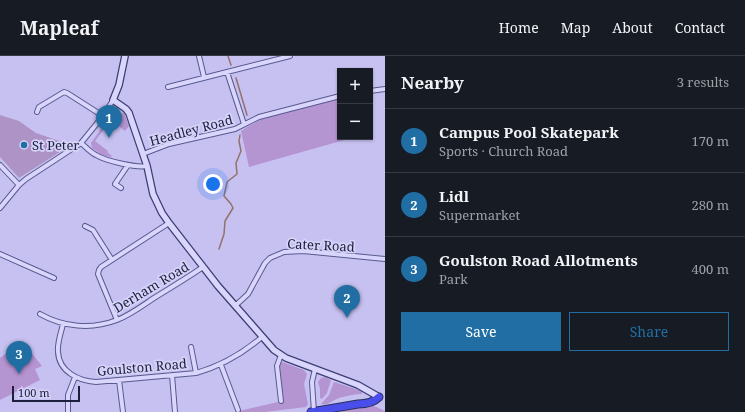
<!DOCTYPE html>
<meta charset="utf-8">
<style>
body{margin:0;font-family:"Noto Serif",serif;background:#242831;color:#f1f3f6}
.controls{position:absolute;right:12px;top:12px;display:grid;overflow:hidden;border-radius:0px;box-shadow:0 1px 3px #0004}
.controls button{width:36px;height:36px;display:grid;place-items:center;padding:0;border:0;border-bottom:1px solid #363941;background:#171b24;color:#f1f3f6;font:20px sans-serif}
.scale{position:absolute;left:12px;bottom:10px;width:68px;box-sizing:border-box;padding-left:4px;border:2px solid #1c203c;border-top:0;font-size:11px;line-height:14px;white-space:nowrap;color:#1c203c;-webkit-text-stroke:3px #d6d2f9;paint-order:stroke}
.you{position:absolute;left:213px;top:128px;width:14px;height:14px;margin:-10px;border:3px solid #fff;border-radius:50%;background:#1a73e8;box-shadow:0 0 0 6px #1a73e833}
.badge{display:grid;place-items:center;width:26px;height:26px;border-radius:50%;background:#206ea3;color:#fff;font-size:13px;font-weight:700}
.pin{position:absolute;translate:-50% -33px;filter:drop-shadow(0 1px 2px #0008)}
.pin::after{content:'';position:absolute;top:21px;width:14px;height:12px;background:inherit;clip-path:polygon(0 0,100% 0,50% 100%)}
.list{margin:0;padding:0;list-style:none}
h2{display:flex;justify-content:space-between;align-items:center;height:52px;margin:0;padding:0 16px;font-size:17px}
h2 small{font-size:13px;font-weight:400;color:#9ea1a6}
.list li{display:grid;grid-template-columns:26px 1fr auto;gap:12px;align-items:center;box-sizing:border-box;height:64px;padding:0 16px;border-top:1px solid #363941}
.list b{display:block;font-size:15px;white-space:nowrap}
.list p{margin:0;font-size:13px;white-space:nowrap;color:#9ea1a6}
.list em{font-size:13px;font-style:normal;color:#9ea1a6}
.actions{display:flex;gap:8px;padding:12px 16px}
.actions a{flex:1;padding:9px 0;border:1px solid #206ea3;border-radius:0px;text-align:center;font-size:14px;color:#206ea3}
.actions .main{background:#206ea3;color:#fff}
.map{position:relative;flex:none;width:385px;height:356px;overflow:hidden}
header{display:flex;align-items:center;gap:24px;box-sizing:border-box;height:56px;padding:0 20px;background:#171b24;border-bottom:1px solid #363941}
header strong{font-size:19px}
nav{display:flex;gap:22px;margin-inline-start:auto;font-size:14px}
main{display:flex}
aside{flex:1;background:#171b24}
.map>svg:first-child{display:block}
</style>
<header>
<strong>Mapleaf</strong>
<nav><a>Home</a><a>Map</a><a>About</a><a>Contact</a></nav>
</header>
<main>
<div class="map">
<svg width="385" height="356" viewBox="0 0 385 356">
<rect width="100%" height="100%" fill="#c7c1f2"/>
<path fill="#b594d2" d="M 340,42 L 340,81 L 355,81 L 249,111 L 241,75 L 247,71 L 262,63 Z
M 124,57 L 129,70 L 125,75 L 111,64 L 95,85 L 108,95 L 107,96 L 112,100 L 111,101 L 102,99 L 92,92 L 91,87 L 111,59 Z
M 22,285 L 42,310 L 35,313 L 40,324 L 0,344 L 0,302 Z
M 282,306 L 304,314 L 307,318 L 304,328 L 308,348 L 306,351 L 265,356 L 235,356 L 282,345 L 278,307 Z
M 325,321 L 331,324 L 327,337 L 322,343 L 320,342 L 320,333 L 318,326 L 321,322 Z
M 334,326 L 359,334 L 362,336 L 362,338 C 354,338 347,340 339,342 C 333,344 328,350 321,348 L 329,339 Z
M 372,349 L 385,355 L 385,356 L 339,356 Z"/>
<path fill="#ae94c6" d="M 0,59 L 19,65 L 36,77 L 71,89 L 19,122 L 0,101 Z"/>
<g fill="none" stroke-linecap="round" stroke-linejoin="round">
<path stroke="#94716a" stroke-width="1.5" d="M 228,0 L 231,9
M 236,22 L 247,59
M 219,193 L 224,178 L 225,165 L 233,152 L 231,148 L 224,140 L 227,126 L 237,118 L 236,107 L 241,95 L 239,85 L 240,79"/>
<defs>
<path id="street" d="M 199,0 L 204,21
M 227,16 L 244,68
M 168,31 L 290,0
M 370,35 L 385,33
M 37,56 L 39,51 L 64,36 L 67,37 L 103,60
M 81,87 C 86,91 90,96 96,99 C 106,105 136,112 147,110
M 143,98 L 169,88 L 235,73 L 259,61 L 340,40
M 0,109 L 19,129
M 121,132 L 115,128 L 128,109
M 0,152 L 19,129 L 26,123 L 81,87 L 103,60 L 113,44
M 85,170 L 93,174 L 112,204
M 0,198 L 54,222
M 235,250 L 248,238 L 265,207 L 270,202 L 284,196 L 303,195 L 385,203
M 40,258 C 63,271 91,274 117,264 C 130,259 142,250 154,242 C 170,232 187,222 203,211
M 117,264 L 98,218 L 99,214 L 101,211 L 169,167
M 63,268 C 61,277 57,287 58,296 C 59,316 79,325 96,326 L 196,317 C 221,310 242,298 262,281
M 191,291 L 196,317
M 221,309 L 238,354
M 172,319 L 175,356
M 119,324 L 123,356
M 281,345 L 277,310 L 281,299
M 68,356 L 68,339 L 75,321
M 314,356 L 312,326 L 315,313"/>
<path id="secondary" d="M 125,0 L 119,29 L 113,44 L 126,53 L 129,57 L 147,110 L 153,138 L 162,157 L 169,167 L 218,230 L 274,294 L 286,302 L 358,329 L 379,341"/>
<path id="highway" d="M 311,356 L 358,348 C 366,348 373,347 379,341"/>
</defs>
<use href="#street" stroke="#565a8e" stroke-width="6"/>
<use href="#secondary" stroke="#3a3e70" stroke-width="8"/>
<use href="#highway" stroke="#2b315b" stroke-width="9"/>
<use href="#street" stroke="#dad5fc" stroke-width="4"/>
<use href="#secondary" stroke="#dad5fc" stroke-width="5.5"/>
<use href="#highway" stroke="#494eea" stroke-width="7"/>
</g>
<circle fill="#206ea3" stroke="#d6d2f9" stroke-width="1.5" cx="24" cy="89" r="4"/>
<g text-anchor="middle" dominant-baseline="central" stroke-width="3.5" stroke-linejoin="round" paint-order="stroke">
<g font-size="13" fill="#1c203c" stroke="#d6d2f9">
<text transform="translate(191 74) rotate(-15)">Headley Road</text>
<text transform="translate(321 189) rotate(3)">Cater Road</text>
<text transform="translate(151 231) rotate(-31)">Derham Road</text>
<text transform="translate(142 311) rotate(-5)">Goulston Road</text>
</g>
<g font-size="13" fill="#1c203c" stroke="#d6d2f9" text-anchor="start">
<text x="32" y="89">St Peter</text>
</g>
</g>
</svg>
<div class="controls">
<button>+</button>
<button>−</button>
</div>
<div class="scale">100 m</div>
<div class="you"></div>
<div class="pin badge" style="left:109px;top:82px">1</div>
<div class="pin badge" style="left:347px;top:262px">2</div>
<div class="pin badge" style="left:19px;top:318px">3</div>
</div>
<aside>
<h2>Nearby<small>3 results</small></h2>
<ul class="list">
<li><span class="badge">1</span><div><b>Campus Pool Skatepark</b><p>Sports · Church Road</p></div><em>170 m</em></li>
<li><span class="badge">2</span><div><b>Lidl</b><p>Supermarket</p></div><em>280 m</em></li>
<li><span class="badge">3</span><div><b>Goulston Road Allotments</b><p>Park</p></div><em>400 m</em></li>
</ul>
<div class="actions"><a class="main">Save</a><a>Share</a></div>
</aside>
</main>
